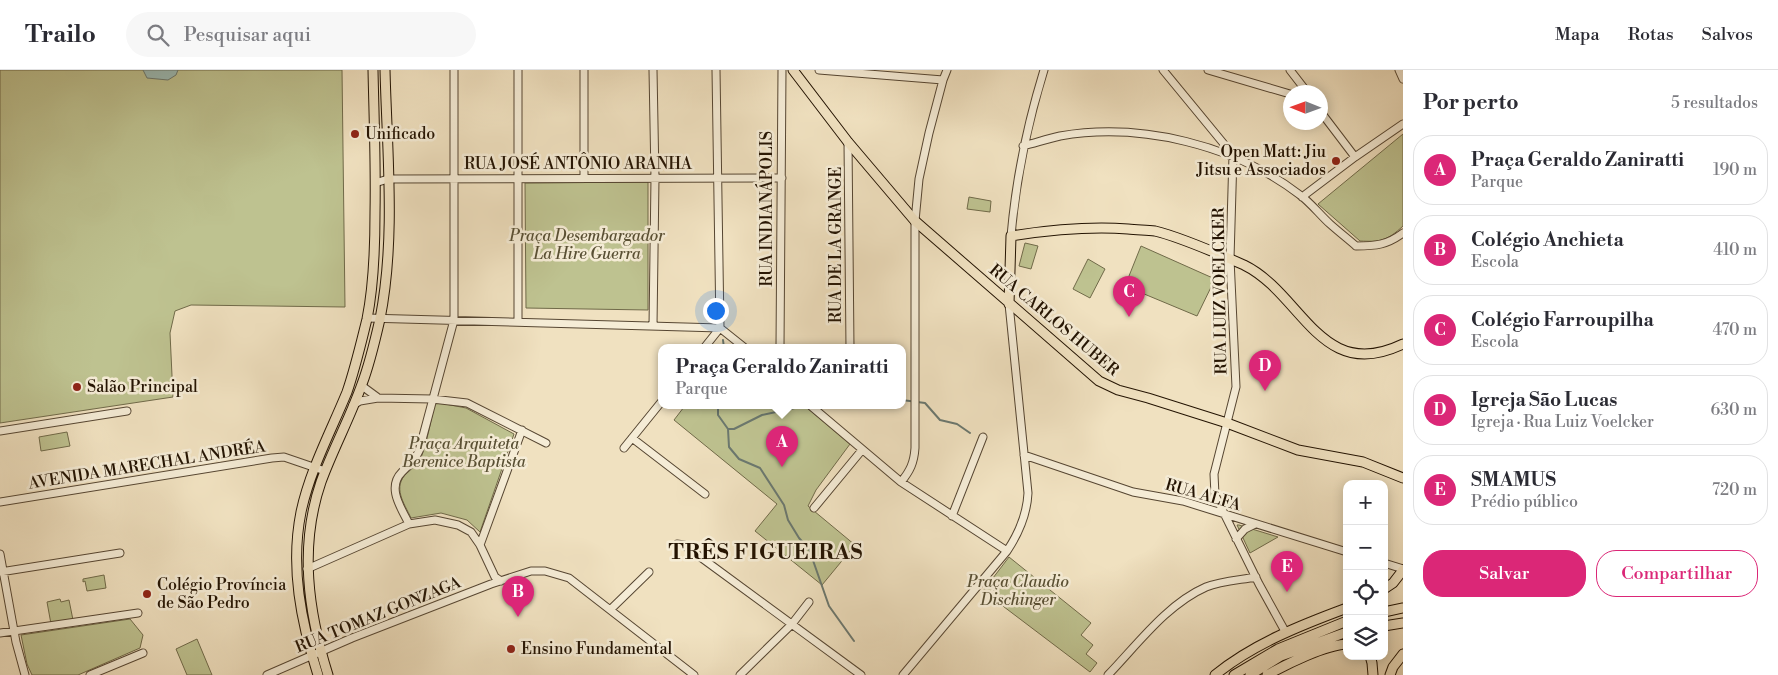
<!DOCTYPE html>
<html lang="pt">
<meta charset="utf-8">
<style>
body{margin:0;font-family:"Libre Bodoni",serif;background:#f7f7f7;color:#2b2b33}
.controls{position:absolute;right:15px;bottom:15px;display:grid;overflow:hidden;border-radius:10px;box-shadow:0 2px 12px #0003}
.controls button{width:45px;height:45px;display:grid;place-items:center;padding:0;border:0;border-bottom:1px solid #e1e1e2;background:#fff;color:#2b2b33;font:25px sans-serif}
.compass{position:absolute;left:1283px;top:15px;width:45px;height:45px;border-radius:50%;background:#fff;box-shadow:0 2px 12px #0003;rotate:271deg}
.you{position:absolute;left:715px;top:240px;width:18px;height:18px;margin:-12px;border:4px solid #fff;border-radius:50%;background:#1a73e8;box-shadow:0 0 0 8px #1a73e833}
.badge{display:grid;place-items:center;width:32px;height:32px;border-radius:50%;background:#db2777;color:#fff;font-size:16px;font-weight:700}
.pin{position:absolute;translate:-50% -41px;filter:drop-shadow(0 1px 2px #0008)}
.pin::after{content:'';position:absolute;top:26px;width:18px;height:15px;background:inherit;clip-path:polygon(0 0,100% 0,50% 100%)}
.popup{position:absolute;left:658px;top:274px;width:248px;height:65px;box-sizing:border-box;display:grid;place-content:center;border-radius:10px;background:#fff;filter:drop-shadow(0 1px 4px #0005);font-size:16px;white-space:nowrap;color:#7c7c81}
.popup b{font-size:19px;color:#2b2b33}
.popup::after{content:'';position:absolute;left:50%;top:100%;margin-left:-10px;border:10px solid transparent;border-top-color:#fff}
.list{margin:0;padding:0;list-style:none}
h2{display:flex;justify-content:space-between;align-items:center;height:65px;margin:0;padding:0 20px;font-size:21px}
h2 small{font-size:16px;font-weight:400;color:#7c7c81}
.list li{display:grid;grid-template-columns:32px 1fr auto;gap:15px;align-items:center;box-sizing:border-box;height:70px;margin:0 10px 10px;padding:0 10px;border:1px solid #e1e1e2;border-radius:20px}
.list b{display:block;font-size:19px;white-space:nowrap}
.list p{margin:0;font-size:16px;white-space:nowrap;color:#7c7c81}
.list em{font-size:16px;font-style:normal;color:#7c7c81}
.actions{display:flex;gap:10px;padding:15px 20px}
.actions a{flex:1;padding:11px 0;border:1px solid #db2777;border-radius:20px;text-align:center;font-size:18px;color:#db2777}
.actions .main{background:#db2777;color:#fff}
.icon{flex:none;width:28px;height:28px;fill:none;stroke:currentColor;stroke-width:2;stroke-linecap:round;stroke-linejoin:round}
.map{position:relative;flex:none;width:1403px;height:605px;overflow:hidden}
header{display:flex;align-items:center;gap:30px;box-sizing:border-box;height:70px;padding:0 25px;background:#fff;border-bottom:1px solid #e1e1e2}
header strong{font-size:24px}
nav{display:flex;gap:28px;margin-inline-start:auto;font-size:18px}
.search{width:350px;height:45px;background:#f7f7f7;display:flex;align-items:center;gap:12px;box-sizing:border-box;padding:0 18px;border-radius:28px;color:#7c7c81;font-size:19px}
main{display:flex}
aside{flex:1;background:#fff}
.map>svg:first-child{display:block}
</style>
<header>
<strong>Trailo</strong>
<div class="search"><svg class="icon" aria-label="search" viewBox="0 0 24 24"><circle cx="10" cy="10" r="6"/><path d="M15 15l6 6"/></svg>Pesquisar aqui</div>
<nav><a>Mapa</a><a>Rotas</a><a>Salvos</a></nav>
</header>
<main>
<div class="map">
<svg width="1403" height="605" viewBox="0 0 1403 605">
<rect width="100%" height="100%" fill="#f0e1c0"/>
<filter id="stains"><feTurbulence type="fractalNoise" baseFrequency=".004" numOctaves="4"/><feColorMatrix values="0 0 0 0 .2 0 0 0 0 .09 0 0 0 0 .02 0 0 0 .5 -.17"/></filter>
<radialGradient id="worn" r=".72"><stop offset=".6" stop-color="#630" stop-opacity="0"/><stop offset="1" stop-color="#630" stop-opacity=".3"/></radialGradient>
<path fill="#bec290" stroke="#706a49" d="M 0,0 L 342,0 L 345,237 L 191,235 L 175,241 L 170,263 L 173,327 L 0,353 Z
M 1403,64 L 1403,156 C 1387,171 1380,172 1360,171 L 1318,134 Z
M 648,112 L 648,240 L 526,238 L 525,113 Z
M 969,127 L 991,131 L 990,142 L 967,139 Z
M 1025,173 L 1038,176 L 1031,199 L 1019,196 Z
M 1141,176 L 1215,209 L 1197,246 L 1125,216 Z
M 1088,189 L 1105,199 L 1090,228 L 1073,219 Z
M 435,332 L 466,338 L 514,364 L 480,462 L 467,450 L 441,443 L 411,448 C 404,433 392,417 407,403 C 413,398 419,392 422,385 C 428,369 431,349 435,332 Z
M 683,336 L 805,336 L 850,374 L 816,420 L 808,436 L 855,475 L 822,515 L 755,461 L 777,434 L 674,350 L 684,337 Z
M 67,362 L 70,376 L 41,381 L 39,367 Z
M 1237,455 L 1239,455 L 1278,467 L 1250,483 Z
M 1009,487 L 1091,553 L 1081,565 L 1093,575 L 1086,584 L 1097,593 L 1090,602 L 983,521 Z
M 104,505 L 106,518 L 87,521 L 85,511 L 83,512 L 83,509 Z
M 60,529 L 61,532 L 69,530 L 73,550 L 51,554 L 47,532 Z
M 130,549 L 143,565 L 140,578 L 78,605 L 32,605 L 27,594 L 21,565 Z
M 197,569 L 212,605 L 187,605 L 176,579 Z"/>
<path fill="#9bbcb7" stroke="#6b786f" d="M 143,0 L 178,0 L 176,5 L 168,10 L 147,8 Z"/>
<g fill="none" stroke-linecap="round" stroke-linejoin="round">
<path stroke="#6b786f" stroke-width="2" d="M 723,270 L 724,278
M 902,330 L 925,333 L 940,350 L 957,354 L 970,363
M 718,336 L 718,345 L 728,359 L 734,359 L 762,345 L 804,336
M 728,359 L 729,377 L 739,389 L 760,398 L 784,435 L 788,450 L 799,468 L 809,479 L 829,536 L 854,571"/>
<defs>
<path id="minor" d="M 518,0 L 518,252
M 716,0 L 720,258
M 819,0 L 943,10
M 1163,0 L 1233,85 L 1230,189 L 1236,317 L 1214,404 L 1215,425 L 1259,514 L 1286,563
M 1208,0 L 1290,24
M 1290,0 L 1307,22
M 1399,0 L 1403,9
M 1320,41 L 1355,87
M 848,72 L 850,278
M 1023,76 C 1035,73 1047,69 1060,66 C 1141,52 1235,75 1300,125 C 1311,133 1320,145 1330,154 C 1339,162 1348,169 1356,176 C 1376,176 1387,175 1403,163
M 584,108 L 584,0
M 375,113 L 388,109 L 782,108
M 1302,127 L 1355,87 L 1403,54
M 1011,166 C 1016,109 1027,55 1044,0
M 367,248 L 720,258
M 653,256 L 655,108 L 653,0
M 720,258 L 745,278
M 704,278 L 720,258
M 780,278 L 782,0
M 362,316 L 377,327
M 353,335 L 360,331 L 378,328 L 432,329 L 467,333 L 546,373
M 811,336 L 901,412 L 1007,481
M 0,361 L 127,341
M 632,368 L 705,424
M 624,378 L 662,331
M 1024,385 L 1133,422 L 1183,431 L 1347,482
M 901,412 C 910,401 914,393 915,378 L 915,151 L 919,109 L 929,63 L 943,10 L 947,0
M 0,432 L 272,388 L 284,387 L 325,401
M 814,438 L 862,380
M 952,446 L 983,367
M 409,454 C 402,439 386,418 402,402 C 409,395 415,390 419,381 L 454,250 L 454,0
M 1236,469 L 1245,459 L 1255,454
M 677,474 L 684,475 L 861,605
M 480,475 L 522,360
M 0,484 L 16,572 L 25,605
M 1384,493 L 1403,499
M 307,499 L 409,454 L 435,450 L 458,455 L 471,462 L 480,475 L 495,507 L 501,511
M 0,502 L 120,483
M 611,539 L 649,502
M 0,563 L 138,543
M 90,605 L 143,583
M 267,605 L 352,568 L 491,514 L 531,501 L 545,501 L 569,508 L 694,605
M 740,605 L 792,554 L 809,532
M 903,605 L 1007,481 C 1019,463 1027,445 1028,423 L 1009,234
M 1108,605 C 1137,575 1167,534 1206,517 C 1221,511 1240,510 1256,507"/>
<path id="major" d="M 793,0 L 848,72 L 915,151 L 1099,311 L 1118,320 L 1148,328 L 1227,353 L 1298,380 L 1363,392 L 1403,408
M 1009,234 L 1011,166 C 1049,160 1088,156 1128,159 C 1137,160 1146,160 1155,161 C 1180,167 1219,184 1244,195 C 1303,224 1320,314 1403,274
M 1384,519 L 1393,513 L 1403,500
M 1384,542 L 1403,538
M 1384,556 L 1403,553
M 1370,586 L 1372,593 L 1373,605
M 318,605 C 301,552 290,497 301,442 C 310,400 331,361 347,322 C 355,299 361,273 367,249 C 374,214 375,179 375,143 C 376,96 374,48 373,0
M 328,605 C 308,541 299,476 321,412 C 333,379 350,348 362,314 C 370,293 375,271 380,249 C 396,168 387,82 385,0
M 1215,605 C 1253,574 1301,555 1347,538
M 1234,605 L 1278,579 L 1347,551
M 1250,605 L 1281,586 L 1347,562
M 1267,605 C 1287,594 1325,575 1347,574
M 1390,605 L 1393,597 L 1403,584"/>
</defs>
<use href="#minor" stroke="#564632" stroke-width="9"/>
<use href="#major" stroke="#231302" stroke-width="11"/>
<use href="#minor" stroke="#f5ecd6" stroke-width="7"/>
<use href="#major" stroke="#f0e1c0" stroke-width="9"/>
</g>
<g fill="#8f2418" stroke="#f5ecd6" stroke-width="2">
<circle cx="355" cy="64" r="5"/>
<circle cx="1336" cy="91" r="5"/>
<circle cx="77" cy="317" r="5"/>
<circle cx="147" cy="524" r="5"/>
<circle cx="511" cy="579" r="5"/>
</g>
<g text-anchor="middle" dominant-baseline="central" stroke-width="5" stroke-linejoin="round" paint-order="stroke">
<g font-size="16" fill="#231302" stroke="#f5ecd6" text-anchor="start">
<text x="365" y="64">Unificado</text>
<text x="1326" y="82" text-anchor="end">Open Matt: Jiu<tspan x="1326" dy="18">Jitsu e Associados</tspan></text>
<text x="87" y="317">Salão Principal</text>
<text x="157" y="515">Colégio Província<tspan x="157" dy="18">de São Pedro</tspan></text>
<text x="521" y="579">Ensino Fundamental</text>
</g>
<g font-size="16" fill="#231302" stroke="#f5ecd6">
<text x="578" y="94">RUA JOSÉ ANTÔNIO ARANHA</text>
<text transform="translate(767 139) rotate(-90)">RUA INDIANÁPOLIS</text>
<text transform="translate(836 175) rotate(-90)">RUA DE LA GRANGE</text>
<text transform="translate(1220 221) rotate(-91)">RUA LUIZ VOELCKER</text>
<text transform="translate(1054 250) rotate(40)">RUA CARLOS HUBER</text>
<text transform="translate(147 395) rotate(-9)">AVENIDA MARECHAL ANDRÉA</text>
<text transform="translate(1203 425) rotate(16)">RUA ALFA</text>
<text transform="translate(378 545) rotate(-22)">RUA TOMAZ GONZAGA</text>
</g>
<g font-size="16" font-style="italic" fill="#595034" stroke="#f5ecd6">
<text x="587" y="166">Praça Desembargador<tspan x="587" dy="18">La Hire Guerra</tspan></text>
<text x="464" y="374">Praça Arquiteta<tspan x="464" dy="18">Berenice Baptista</tspan></text>
<text x="1018" y="512">Praça Claudio<tspan x="1018" dy="18">Dischinger</tspan></text>
</g>
<g font-size="21" font-weight="bold" letter-spacing="1" fill="#231302" stroke="#f5ecd6">
<text x="766" y="483">TRÊS FIGUEIRAS</text>
</g>
</g>
<rect width="100%" height="100%" filter="url(#stains)"/>
<rect width="100%" height="100%" fill="url(#worn)"/>
</svg>
<div class="controls">
<button>+</button>
<button>−</button>
<button><svg class="icon" aria-label="locate" viewBox="0 0 24 24"><circle cx="12" cy="12" r="6"/><path d="M12 2v4M12 18v4M2 12h4M18 12h4"/></svg></button>
<button><svg class="icon" aria-label="layers" viewBox="0 0 24 24"><path d="M12 4l9 5-9 5-9-5zM3 14l9 5 9-5"/></svg></button>
</div>
<svg class="compass" viewBox="-18 -18 36 36"><path d="M0-13l5 13h-10z" fill="#e53935"/><path d="M0 13l5-13h-10z" fill="#7c7c81"/></svg>
<div class="you"></div>
<div class="pin badge" style="left:782px;top:397px">A</div>
<div class="popup"><b>Praça Geraldo Zaniratti</b>Parque</div>
<div class="pin badge" style="left:518px;top:547px">B</div>
<div class="pin badge" style="left:1129px;top:247px">C</div>
<div class="pin badge" style="left:1265px;top:321px">D</div>
<div class="pin badge" style="left:1287px;top:522px">E</div>
</div>
<aside>
<h2>Por perto<small>5 resultados</small></h2>
<ul class="list">
<li><span class="badge">A</span><div><b>Praça Geraldo Zaniratti</b><p>Parque</p></div><em>190 m</em></li>
<li><span class="badge">B</span><div><b>Colégio Anchieta</b><p>Escola</p></div><em>410 m</em></li>
<li><span class="badge">C</span><div><b>Colégio Farroupilha</b><p>Escola</p></div><em>470 m</em></li>
<li><span class="badge">D</span><div><b>Igreja São Lucas</b><p>Igreja · Rua Luiz Voelcker</p></div><em>630 m</em></li>
<li><span class="badge">E</span><div><b>SMAMUS</b><p>Prédio público</p></div><em>720 m</em></li>
</ul>
<div class="actions"><a class="main">Salvar</a><a>Compartilhar</a></div>
</aside>
</main>
